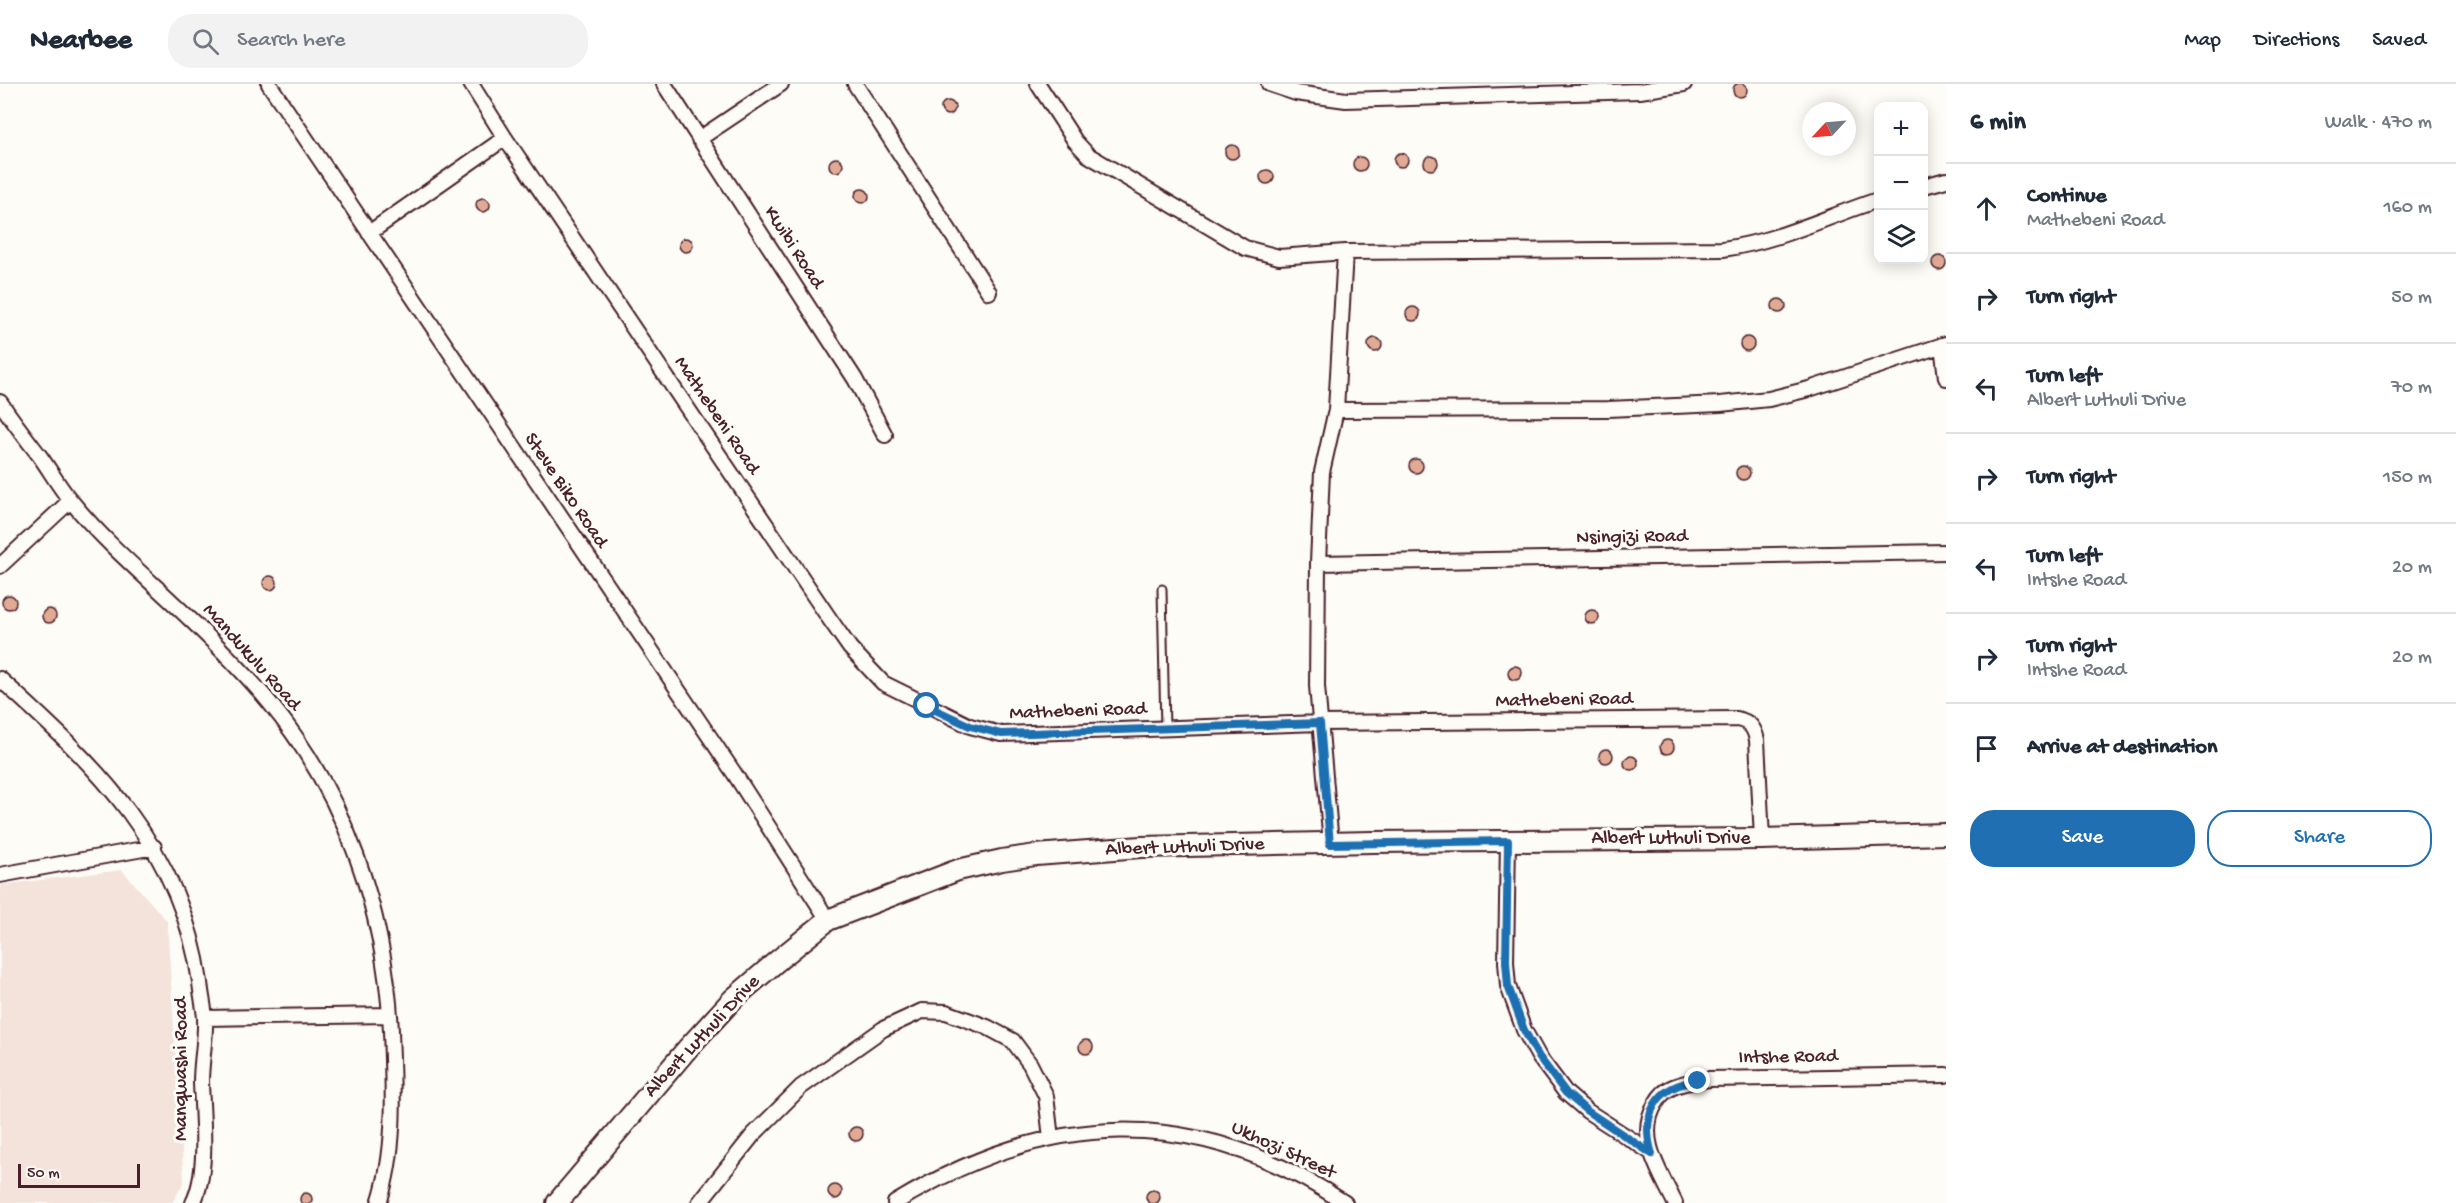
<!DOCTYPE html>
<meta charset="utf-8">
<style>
body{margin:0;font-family:"Gochi Hand",sans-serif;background:#f2f2f3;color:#1f2937}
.controls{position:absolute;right:18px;top:18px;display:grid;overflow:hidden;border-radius:12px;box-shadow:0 3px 15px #0003}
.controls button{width:54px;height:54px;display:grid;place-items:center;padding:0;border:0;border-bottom:2px solid #e0e1e3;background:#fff;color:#1f2937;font:30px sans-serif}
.compass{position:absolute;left:1802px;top:18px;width:54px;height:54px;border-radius:50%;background:#fff;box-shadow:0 3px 15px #0003;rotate:244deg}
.scale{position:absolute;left:18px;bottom:15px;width:122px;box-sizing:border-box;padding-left:6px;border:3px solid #4a1f2b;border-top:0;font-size:16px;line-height:21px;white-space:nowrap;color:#4a1f2b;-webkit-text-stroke:4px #fdfcf7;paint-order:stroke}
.stop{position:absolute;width:18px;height:18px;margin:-14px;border:4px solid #1f6fb2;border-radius:50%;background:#fff}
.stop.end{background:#1f6fb2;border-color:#fff;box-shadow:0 2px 6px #0008}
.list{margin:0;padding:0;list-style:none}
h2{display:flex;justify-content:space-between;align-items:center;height:78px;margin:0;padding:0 24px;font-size:26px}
h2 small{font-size:20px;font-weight:400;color:#747a83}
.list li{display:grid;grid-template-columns:39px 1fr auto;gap:18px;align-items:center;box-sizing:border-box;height:90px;padding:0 24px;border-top:2px solid #e0e1e3}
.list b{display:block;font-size:22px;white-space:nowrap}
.list p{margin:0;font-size:20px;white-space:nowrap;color:#747a83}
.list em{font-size:20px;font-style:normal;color:#747a83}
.actions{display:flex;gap:12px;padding:18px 24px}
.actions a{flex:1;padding:14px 0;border:2px solid #1f6fb2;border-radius:24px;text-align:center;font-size:21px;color:#1f6fb2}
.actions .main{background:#1f6fb2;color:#fff}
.icon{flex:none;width:33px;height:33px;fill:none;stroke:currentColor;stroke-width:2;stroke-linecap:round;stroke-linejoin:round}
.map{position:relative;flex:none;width:1946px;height:1119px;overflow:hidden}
header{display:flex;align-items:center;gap:36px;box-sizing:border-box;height:84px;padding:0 30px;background:#fff;border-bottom:2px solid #e0e1e3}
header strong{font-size:28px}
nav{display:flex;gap:33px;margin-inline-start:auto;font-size:21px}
.search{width:420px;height:54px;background:#f2f2f3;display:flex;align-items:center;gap:15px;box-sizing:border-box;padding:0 21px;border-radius:24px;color:#747a83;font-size:22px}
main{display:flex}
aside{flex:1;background:#fff}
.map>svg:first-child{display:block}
</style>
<header>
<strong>Nearbee</strong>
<div class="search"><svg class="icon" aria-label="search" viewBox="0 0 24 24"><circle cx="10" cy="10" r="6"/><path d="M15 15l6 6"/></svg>Search here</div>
<nav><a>Map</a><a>Directions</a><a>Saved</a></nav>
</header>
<main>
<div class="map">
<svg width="1946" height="1119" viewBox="0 0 1946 1119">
<rect width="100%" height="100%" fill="#fdfcf7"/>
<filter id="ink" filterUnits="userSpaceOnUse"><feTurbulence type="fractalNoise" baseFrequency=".0167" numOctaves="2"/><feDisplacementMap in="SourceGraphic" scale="12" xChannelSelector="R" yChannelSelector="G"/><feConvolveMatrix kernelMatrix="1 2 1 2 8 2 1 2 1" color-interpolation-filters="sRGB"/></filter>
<g filter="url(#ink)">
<path fill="#f4e3da" d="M 122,786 L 167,837 L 184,1098 L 172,1119 L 0,1119 L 0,801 Z"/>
<path fill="#e0aa95" stroke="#4a1f2b" stroke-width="1.5" d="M1733 6a7 7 0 1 1 14 0a7 7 0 1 1-14 0Z
M941 24a7 7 0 1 1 14 0a7 7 0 1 1-14 0Z
M1225 68a7 7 0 1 1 14 0a7 7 0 1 1-14 0Z
M1394 76a7 7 0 1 1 14 0a7 7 0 1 1-14 0Z
M1424 79a7 7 0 1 1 14 0a7 7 0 1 1-14 0Z
M1353 80a7 7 0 1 1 14 0a7 7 0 1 1-14 0Z
M829 81a7 7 0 1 1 14 0a7 7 0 1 1-14 0Z
M1260 93a7 7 0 1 1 14 0a7 7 0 1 1-14 0Z
M855 112a7 7 0 1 1 14 0a7 7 0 1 1-14 0Z
M476 121a7 7 0 1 1 14 0a7 7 0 1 1-14 0Z
M679 161a7 7 0 1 1 14 0a7 7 0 1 1-14 0Z
M1932 179a7 7 0 1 1 14 0a7 7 0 1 1-14 0Z
M1772 222a7 7 0 1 1 14 0a7 7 0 1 1-14 0Z
M1406 230a7 7 0 1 1 14 0a7 7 0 1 1-14 0Z
M1740 260a7 7 0 1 1 14 0a7 7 0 1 1-14 0Z
M1368 261a7 7 0 1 1 14 0a7 7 0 1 1-14 0Z
M1409 382a7 7 0 1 1 14 0a7 7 0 1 1-14 0Z
M1736 389a7 7 0 1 1 14 0a7 7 0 1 1-14 0Z
M263 499a7 7 0 1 1 14 0a7 7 0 1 1-14 0Z
M2 518a7 7 0 1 1 14 0a7 7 0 1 1-14 0Z
M42 532a7 7 0 1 1 14 0a7 7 0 1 1-14 0Z
M1585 533a7 7 0 1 1 14 0a7 7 0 1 1-14 0Z
M1508 589a7 7 0 1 1 14 0a7 7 0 1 1-14 0Z
M1660 663a7 7 0 1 1 14 0a7 7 0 1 1-14 0Z
M1599 672a7 7 0 1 1 14 0a7 7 0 1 1-14 0Z
M1624 679a7 7 0 1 1 14 0a7 7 0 1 1-14 0Z
M1079 963a7 7 0 1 1 14 0a7 7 0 1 1-14 0Z
M849 1050a7 7 0 1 1 14 0a7 7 0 1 1-14 0Z
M828 1108a7 7 0 1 1 14 0a7 7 0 1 1-14 0Z
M1146 1113a7 7 0 1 1 14 0a7 7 0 1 1-14 0Z
M300 1115a6 6 0 1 1 12 0a6 6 0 1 1-12 0Z"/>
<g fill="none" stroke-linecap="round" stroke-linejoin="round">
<defs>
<path id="lane" d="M 1162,505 L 1165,645"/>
<path id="street" d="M 269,0 L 734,689 L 828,836
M 471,0 L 505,54 L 831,537 L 850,564 L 883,599 L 970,642 L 1001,650 L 1320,639 L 1737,635 C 1750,638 1754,643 1757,656 L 1762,755
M 664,0 L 855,295 L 885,351
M 855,0 L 989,208
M 1038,0 L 1075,57 L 1088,71 L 1245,164 L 1279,173 L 1345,168 L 1723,165 C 1782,156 1823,134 1878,116
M 1269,0 L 1296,9 L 1346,16 L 1640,7 L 1684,0
M 699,55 L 781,0
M 1924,102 L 1946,96
M 369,149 L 505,54
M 1942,261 L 1946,294
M 0,318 C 12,336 26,354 39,371 C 50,386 59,403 71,417 C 107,461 151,497 191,536 C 218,562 245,589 269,618 C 346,711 385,827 391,947 C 393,1003 397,1065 379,1119
M 1336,326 L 1608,325 L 1720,320 L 1769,315 L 1809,305 L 1946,260
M 1318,479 L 1946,468
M 0,482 L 70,417
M 0,595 C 97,682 181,763 200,898 C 201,910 204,922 205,934 C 206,955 201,977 201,998 C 202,1033 209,1087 193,1119
M 1508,757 L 1506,878 L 1508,902 L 1524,946 L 1539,973 L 1566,1009 L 1587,1027 L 1652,1069
M 1331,760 L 1317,602 L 1318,479 L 1322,388 L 1336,326 L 1345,168
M 0,791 L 154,763
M 205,934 L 390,931
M 699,1119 L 753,1051 L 801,1003 L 883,945 L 922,927 L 946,928 L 987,943 L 1013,957 L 1030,980 L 1046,1012 L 1051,1054
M 895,1119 C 1047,1026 1194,1019 1345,1119
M 1675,1119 C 1660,1088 1635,1052 1656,1019 C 1660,1012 1665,1006 1673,1003 C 1684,998 1697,997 1709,995 L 1946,991"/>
<path id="secondary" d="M 557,1119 L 688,964 L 733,915 L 776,878 L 828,836 L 958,786 L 1002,776 L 1036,771 L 1141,763 L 1373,758 L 1762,755 L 1946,750"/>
</defs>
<use href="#lane" stroke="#4a1f2b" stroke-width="11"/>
<use href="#street" stroke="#4a1f2b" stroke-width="18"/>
<use href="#secondary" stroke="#4a1f2b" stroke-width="24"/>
<use href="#lane" stroke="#fdfcf7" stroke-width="7"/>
<use href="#street" stroke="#fdfcf7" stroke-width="14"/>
<use href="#secondary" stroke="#fdfcf7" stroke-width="20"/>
</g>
</g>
<g fill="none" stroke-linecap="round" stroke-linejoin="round" filter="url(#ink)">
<path stroke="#1f6fb2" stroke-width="8" d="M 927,622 L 970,642 L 1001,650 L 1320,639 L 1330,760 L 1508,757 L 1506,878 L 1508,902 L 1524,946 L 1539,973 L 1566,1009 L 1587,1027 L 1652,1070 C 1640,1031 1656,1001 1698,997"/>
</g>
<g text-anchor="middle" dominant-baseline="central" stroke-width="6" stroke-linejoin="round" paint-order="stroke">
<g font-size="20" fill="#4a1f2b" stroke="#fdfcf7">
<text transform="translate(793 164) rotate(57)">Kwibi Road</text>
<text transform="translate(716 332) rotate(56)">Mathebeni Road</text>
<text transform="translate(565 407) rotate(56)">Steve Biko Road</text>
<text transform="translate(1632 454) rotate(-1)">Nsingizi Road</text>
<text transform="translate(251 574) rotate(48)">Mandukulu Road</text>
<text transform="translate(1564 617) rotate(-1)">Mathebeni Road</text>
<text transform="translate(1078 628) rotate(-2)">Mathebeni Road</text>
<text x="1671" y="755">Albert Luthuli Drive</text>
<text transform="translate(1185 764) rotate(-2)">Albert Luthuli Drive</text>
<text transform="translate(703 953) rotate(-47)">Albert Luthuli Drive</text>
<text transform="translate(1788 974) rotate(-1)">Intshe Road</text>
<text transform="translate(182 985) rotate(-90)">Manqwashi Road</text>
<text transform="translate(1283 1067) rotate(25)">Ukhozi Street</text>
</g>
</g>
</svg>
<div class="controls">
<button>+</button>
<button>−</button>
<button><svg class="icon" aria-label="layers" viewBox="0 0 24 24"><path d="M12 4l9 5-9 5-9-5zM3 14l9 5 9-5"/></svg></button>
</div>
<svg class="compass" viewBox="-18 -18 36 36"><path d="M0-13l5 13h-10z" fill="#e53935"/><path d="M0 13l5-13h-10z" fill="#747a83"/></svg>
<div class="scale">50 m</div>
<div class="stop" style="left:927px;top:622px"></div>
<div class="stop end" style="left:1698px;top:997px"></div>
</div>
<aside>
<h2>6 min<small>Walk · 470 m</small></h2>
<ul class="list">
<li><svg class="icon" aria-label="ahead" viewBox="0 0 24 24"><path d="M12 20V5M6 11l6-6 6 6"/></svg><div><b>Continue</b><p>Mathebeni Road</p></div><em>160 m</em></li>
<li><svg class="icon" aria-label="right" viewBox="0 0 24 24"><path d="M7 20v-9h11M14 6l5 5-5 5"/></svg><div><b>Turn right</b></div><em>50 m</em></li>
<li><svg class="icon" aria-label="left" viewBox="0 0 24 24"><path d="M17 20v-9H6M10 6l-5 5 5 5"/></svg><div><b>Turn left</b><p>Albert Luthuli Drive</p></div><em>70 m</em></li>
<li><svg class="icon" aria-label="right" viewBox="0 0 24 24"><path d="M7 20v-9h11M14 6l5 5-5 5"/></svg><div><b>Turn right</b></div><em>150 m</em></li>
<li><svg class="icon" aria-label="left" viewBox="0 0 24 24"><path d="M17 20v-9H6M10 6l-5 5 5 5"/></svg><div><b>Turn left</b><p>Intshe Road</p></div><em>20 m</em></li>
<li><svg class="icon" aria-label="right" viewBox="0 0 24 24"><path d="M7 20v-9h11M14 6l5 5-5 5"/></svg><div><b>Turn right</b><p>Intshe Road</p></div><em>20 m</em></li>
<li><svg class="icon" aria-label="arrive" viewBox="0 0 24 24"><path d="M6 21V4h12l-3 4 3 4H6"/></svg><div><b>Arrive at destination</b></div></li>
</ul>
<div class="actions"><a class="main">Save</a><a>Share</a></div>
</aside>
</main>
